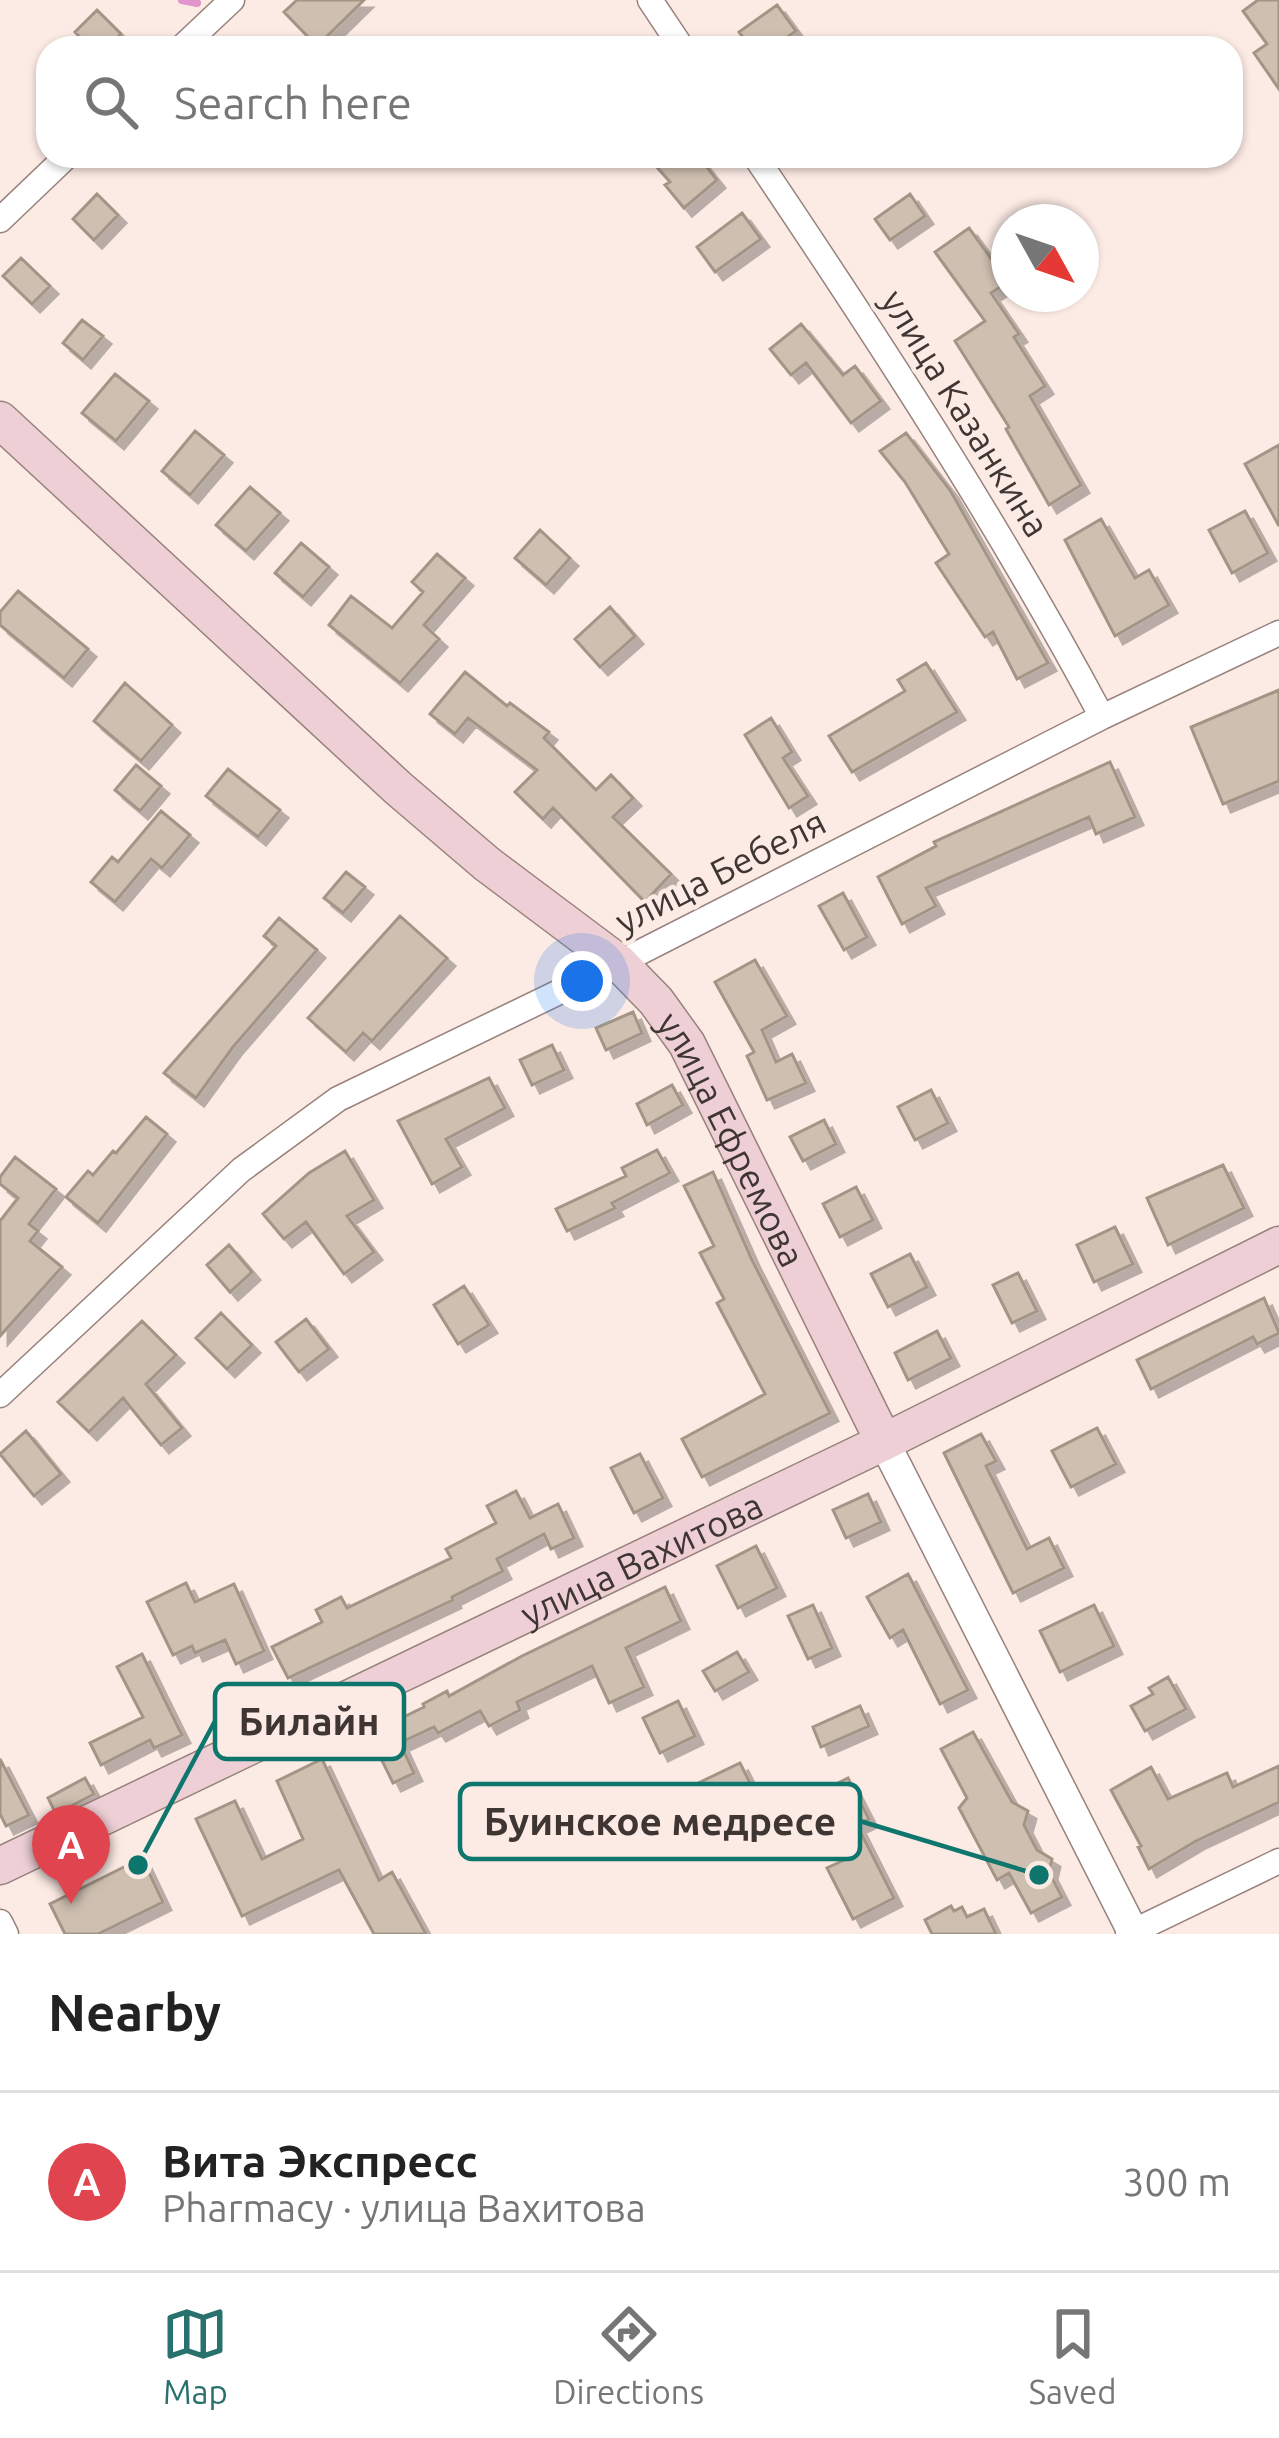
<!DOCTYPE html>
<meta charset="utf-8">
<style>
body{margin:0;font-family:Ubuntu,sans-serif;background:#f2f2f2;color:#222}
.compass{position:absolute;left:991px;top:204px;width:108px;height:108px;border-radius:50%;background:#fff;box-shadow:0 3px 9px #0004;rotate:130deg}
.you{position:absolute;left:582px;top:981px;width:42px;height:42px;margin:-30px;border:9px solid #fff;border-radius:50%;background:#1a73e8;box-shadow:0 0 0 18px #1a73e833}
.badge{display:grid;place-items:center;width:78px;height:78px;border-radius:50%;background:#28716c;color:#fff;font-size:39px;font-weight:700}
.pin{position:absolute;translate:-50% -99px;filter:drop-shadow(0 3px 6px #0008)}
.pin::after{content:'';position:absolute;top:63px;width:42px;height:36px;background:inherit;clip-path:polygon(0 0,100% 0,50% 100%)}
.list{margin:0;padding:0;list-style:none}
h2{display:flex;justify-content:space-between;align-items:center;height:156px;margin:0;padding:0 48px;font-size:51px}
h2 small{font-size:39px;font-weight:400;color:#767676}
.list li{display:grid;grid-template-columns:78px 1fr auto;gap:36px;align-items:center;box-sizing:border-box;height:180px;padding:0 48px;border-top:3px solid #e0e0e0}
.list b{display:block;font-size:45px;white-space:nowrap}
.list p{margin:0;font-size:39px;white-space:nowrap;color:#767676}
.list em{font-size:39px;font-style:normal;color:#767676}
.icon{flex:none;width:66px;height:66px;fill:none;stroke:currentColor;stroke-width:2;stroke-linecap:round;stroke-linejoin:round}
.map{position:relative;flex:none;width:1279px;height:1934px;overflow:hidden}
.search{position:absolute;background:#fff;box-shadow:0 3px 9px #0004;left:36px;right:36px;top:36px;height:132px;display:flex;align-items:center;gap:30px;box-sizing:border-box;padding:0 42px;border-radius:36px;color:#767676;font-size:45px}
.sheet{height:336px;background:#fff}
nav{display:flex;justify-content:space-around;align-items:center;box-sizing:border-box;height:168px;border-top:3px solid #e0e0e0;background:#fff;font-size:33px;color:#767676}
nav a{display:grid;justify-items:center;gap:6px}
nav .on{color:#28716c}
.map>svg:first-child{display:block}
</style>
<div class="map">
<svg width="1279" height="1934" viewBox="0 0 1279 1934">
<defs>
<filter id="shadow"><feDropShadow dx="8" dy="8" stdDeviation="0" flood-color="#0004"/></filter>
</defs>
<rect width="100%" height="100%" fill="#fceae4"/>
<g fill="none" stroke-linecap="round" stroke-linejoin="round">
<path stroke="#e096cb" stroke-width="8" d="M 182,0 L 197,3"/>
</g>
<path fill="#cebfb0" stroke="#a39586" stroke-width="3" filter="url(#shadow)" d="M 297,0 L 364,0 L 317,46 L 284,12 Z
M 1258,0 L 1279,0 L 1279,89 L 1254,53 L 1267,44 L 1243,11 Z
M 777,5 L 796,31 L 772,48 L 751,48 L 739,32 Z
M 97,10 L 121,34 L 106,48 L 90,48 L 75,32 Z
M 647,156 L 698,156 L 717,180 L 684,208 L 665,185 L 670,182 Z
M 97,194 L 118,215 L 94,240 L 73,219 Z
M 910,194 L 925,216 L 890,240 L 875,219 Z
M 742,213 L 761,239 L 715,272 L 697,247 Z
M 969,228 L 1008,282 L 991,293 L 1019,334 L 1014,337 L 1045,386 L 1030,396 L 1081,485 L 1049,505 L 1006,429 L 1009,427 L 955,341 L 985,321 L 935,252 Z
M 21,258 L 50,286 L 32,304 L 3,276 Z
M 82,320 L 103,336 L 83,360 L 63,343 Z
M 801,324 L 843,375 L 855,366 L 881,401 L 851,423 L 806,363 L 791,375 L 770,349 Z
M 115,374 L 149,401 L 116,441 L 82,413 Z
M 195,431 L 224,455 L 190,495 L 162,471 Z
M 906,433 L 950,490 L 1048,663 L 1017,679 L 993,632 L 985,637 L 936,563 L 949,554 L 905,482 L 880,451 Z
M 1279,445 L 1279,526 L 1245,464 Z
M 250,487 L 280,513 L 246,551 L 216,525 Z
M 1245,511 L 1268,553 L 1232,573 L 1209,530 Z
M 1101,519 L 1135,578 L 1149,570 L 1169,605 L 1115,636 L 1065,540 Z
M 540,530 L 570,558 L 546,585 L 515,558 Z
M 301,543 L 329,567 L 303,597 L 275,573 Z
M 437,554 L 465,578 L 424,625 L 439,639 L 400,683 L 329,625 L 351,596 L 392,628 L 423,592 L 412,582 Z
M 18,591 L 88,649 L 64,678 L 0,625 L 0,612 Z
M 610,607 L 635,636 L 600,667 L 575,639 Z
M 926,663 L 957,712 L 852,772 L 829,736 L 905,691 L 898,680 Z
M 465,672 L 507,706 L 510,703 L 549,732 L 544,738 L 596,790 L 611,775 L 633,798 L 613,817 L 671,874 L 645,902 L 553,808 L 543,819 L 515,792 L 537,770 L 468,718 L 455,734 L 430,714 Z
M 125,683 L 172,725 L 141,761 L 94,721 Z
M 1279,690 L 1279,781 L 1223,804 L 1191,727 Z
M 771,718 L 792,752 L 783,758 L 808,796 L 789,808 L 745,735 Z
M 1110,762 L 1135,817 L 1096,834 L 1089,817 L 926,888 L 936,906 L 902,924 L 878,877 L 936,846 L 934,842 Z
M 136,765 L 161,786 L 140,811 L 115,790 Z
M 228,769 L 280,810 L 258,837 L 206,796 Z
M 161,811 L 190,835 L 162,868 L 151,859 L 115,902 L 91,882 L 112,857 L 118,862 Z
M 346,872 L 365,887 L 343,913 L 324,898 Z
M 843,893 L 867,937 L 844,950 L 819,906 Z
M 400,916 L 447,958 L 372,1041 L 363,1033 L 346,1052 L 308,1018 Z
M 279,918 L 317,950 L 233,1047 L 196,1098 L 164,1073 L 276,946 L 264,936 Z
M 755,960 L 787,1016 L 762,1030 L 776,1062 L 792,1054 L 806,1083 L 767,1100 L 747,1056 L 754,1052 L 715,982 Z
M 633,1012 L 642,1033 L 606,1050 L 596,1028 Z
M 552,1045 L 564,1070 L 532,1085 L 520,1060 Z
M 489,1078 L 505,1108 L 446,1139 L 462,1167 L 432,1184 L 398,1121 Z
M 672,1085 L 683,1105 L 647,1125 L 637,1104 Z
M 931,1090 L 948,1123 L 915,1140 L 898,1107 Z
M 146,1117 L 167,1134 L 98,1223 L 66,1197 L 88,1171 L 93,1175 L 113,1151 L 116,1153 Z
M 824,1120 L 836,1144 L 803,1161 L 790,1137 Z
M 657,1150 L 670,1173 L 612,1203 L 615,1208 L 567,1231 L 556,1209 L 626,1176 L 622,1168 Z
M 345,1151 L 374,1200 L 347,1216 L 374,1252 L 344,1274 L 306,1222 L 284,1239 L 263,1214 L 309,1173 Z
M 15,1157 L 56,1189 L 29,1224 L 38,1231 L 30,1241 L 62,1267 L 0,1336 L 0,1221 L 18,1198 L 0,1184 L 0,1177 Z
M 1223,1165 L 1244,1208 L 1168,1245 L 1147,1198 Z
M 713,1172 L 752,1260 L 830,1413 L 702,1477 L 682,1439 L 765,1394 L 717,1303 L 724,1299 L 700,1253 L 714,1246 L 684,1186 Z
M 856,1187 L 873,1220 L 840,1237 L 823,1204 Z
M 1115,1227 L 1133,1264 L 1094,1282 L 1077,1245 Z
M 229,1245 L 252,1272 L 230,1292 L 207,1265 Z
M 910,1254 L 927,1287 L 888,1307 L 871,1274 Z
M 1018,1273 L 1037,1311 L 1012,1323 L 993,1285 Z
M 464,1286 L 489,1325 L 458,1344 L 434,1305 Z
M 1264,1298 L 1279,1333 L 1257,1344 L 1253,1337 L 1151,1389 L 1137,1360 Z
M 221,1313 L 252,1345 L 227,1369 L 196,1338 Z
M 306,1319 L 329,1349 L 299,1372 L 276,1342 Z
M 142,1321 L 176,1355 L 146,1384 L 182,1428 L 161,1445 L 123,1398 L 89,1432 L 58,1402 Z
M 937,1331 L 951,1358 L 908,1380 L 895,1353 Z
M 1097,1428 L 1116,1464 L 1071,1487 L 1052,1451 Z
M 26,1431 L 61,1474 L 34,1496 L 0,1454 Z
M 981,1434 L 996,1461 L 986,1466 L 1027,1549 L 1049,1538 L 1064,1568 L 1013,1593 L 944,1453 Z
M 640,1454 L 663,1498 L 634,1513 L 611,1468 Z
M 516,1491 L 530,1518 L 558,1504 L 574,1538 L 551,1549 L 544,1534 L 497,1559 L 503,1571 L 452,1597 L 453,1600 L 288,1678 L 272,1647 L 322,1622 L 316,1610 L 341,1597 L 347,1608 L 451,1558 L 446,1549 L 496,1523 L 487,1506 Z
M 868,1494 L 881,1522 L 846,1538 L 833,1510 Z
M 756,1546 L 777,1588 L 738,1608 L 717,1566 Z
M 908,1574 L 968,1690 L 940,1704 L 903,1630 L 890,1638 L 867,1597 Z
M 186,1583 L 195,1602 L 234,1584 L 264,1651 L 236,1664 L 225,1640 L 195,1653 L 192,1646 L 173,1655 L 147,1602 Z
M 665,1587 L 681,1621 L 626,1648 L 644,1687 L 609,1703 L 592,1666 L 517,1702 L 520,1710 L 489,1726 L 480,1711 L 438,1733 L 434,1727 L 400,1743 L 414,1773 L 393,1783 L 369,1734 L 424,1707 L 423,1704 L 447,1691 L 449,1696 L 522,1656 Z
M 813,1605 L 832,1648 L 808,1659 L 788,1616 Z
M 1094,1605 L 1114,1646 L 1060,1672 L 1040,1631 Z
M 737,1652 L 749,1672 L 715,1691 L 703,1671 Z
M 142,1654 L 182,1735 L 154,1748 L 150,1740 L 101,1765 L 90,1743 L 143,1717 L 117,1667 Z
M 1168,1677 L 1186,1709 L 1145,1731 L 1131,1706 L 1153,1694 L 1149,1688 Z
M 678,1701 L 695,1736 L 660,1753 L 643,1718 Z
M 860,1706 L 869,1726 L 821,1747 L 813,1727 Z
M 973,1732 L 1012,1802 L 1028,1811 L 1024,1825 L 1037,1850 L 1052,1859 L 1049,1872 L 1062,1897 L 1031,1913 L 1009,1873 L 997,1880 L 959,1808 L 967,1798 L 941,1749 Z
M 0,1759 L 29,1815 L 6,1826 L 0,1814 Z
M 322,1759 L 379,1880 L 392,1872 L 426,1934 L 374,1934 L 339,1870 L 242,1916 L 196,1819 L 235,1801 L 262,1859 L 303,1839 L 277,1781 Z
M 740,1763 L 758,1799 L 707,1823 L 690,1787 Z
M 1279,1766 L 1279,1802 L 1196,1841 L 1149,1869 L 1138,1847 L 1141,1846 L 1111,1790 L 1151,1767 L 1168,1799 L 1227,1773 L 1233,1787 Z
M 85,1778 L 94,1794 L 56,1814 L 48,1798 Z
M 848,1778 L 869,1819 L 857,1825 L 894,1898 L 853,1919 L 827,1868 L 844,1860 L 812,1796 Z
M 142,1858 L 163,1902 L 98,1934 L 65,1934 L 50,1904 Z
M 951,1906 L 954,1911 L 962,1907 L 967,1917 L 984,1909 L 996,1934 L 932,1934 L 925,1920 Z"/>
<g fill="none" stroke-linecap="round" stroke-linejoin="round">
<defs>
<path id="minor" d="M 650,0 L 682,48
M 181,48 L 232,0
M 755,156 C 878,339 998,522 1102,717
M 0,220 L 67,156
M 0,1395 L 241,1170 L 338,1099 L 619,963 L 1102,717 L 1279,633
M 0,1922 L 6,1934
M 1128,1934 L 1279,1861"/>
<path id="tertiary" d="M 884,1442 L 1134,1934"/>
<g id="secondary">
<path id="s1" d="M 0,420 L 398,788 L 487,864 L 619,963 L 656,1001 L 687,1044 L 884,1442"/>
<path id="s2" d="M 0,1866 L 884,1442 L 1279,1245"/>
</g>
</defs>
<use href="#minor" stroke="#97827c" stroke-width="27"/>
<use href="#tertiary" stroke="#97827c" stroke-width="33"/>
<use href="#secondary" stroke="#97827c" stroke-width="39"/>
<use href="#minor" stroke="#fff" stroke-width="24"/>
<use href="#tertiary" stroke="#fff" stroke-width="30"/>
<use href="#secondary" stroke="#eecfd6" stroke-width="36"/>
</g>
<g text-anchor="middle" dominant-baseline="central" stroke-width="9" stroke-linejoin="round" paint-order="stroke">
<g font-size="36" fill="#3f3634" stroke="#fceae4">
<text transform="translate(966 413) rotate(58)">улица Казанкина</text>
<text transform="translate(720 871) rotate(-27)">улица Бебеля</text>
<text stroke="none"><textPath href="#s1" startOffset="1035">улица Ефремова</textPath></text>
<text stroke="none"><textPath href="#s2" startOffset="711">улица Вахитова</textPath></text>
</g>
</g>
<path fill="none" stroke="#0f766e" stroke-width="4.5" d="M138 1865L215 1721M1039 1875L860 1821"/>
<g fill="#0f766e" stroke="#fceae4" stroke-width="4.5">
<circle cx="138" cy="1865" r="12"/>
<circle cx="1039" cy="1875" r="12"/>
</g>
<g fill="#fceae4" stroke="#0f766e" stroke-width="4.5">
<rect x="215" y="1684" width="189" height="75" rx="12"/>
<rect x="460" y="1784" width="400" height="75" rx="12"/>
</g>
<g font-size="39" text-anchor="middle" font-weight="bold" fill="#3f3634">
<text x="309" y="1735">Билайн</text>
<text x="660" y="1835">Буинское медресе</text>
</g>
</svg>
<svg class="compass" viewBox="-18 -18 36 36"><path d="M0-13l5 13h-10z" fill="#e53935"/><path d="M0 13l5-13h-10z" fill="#767676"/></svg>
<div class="you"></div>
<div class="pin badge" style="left:71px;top:1904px;background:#e0444e">A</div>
<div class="search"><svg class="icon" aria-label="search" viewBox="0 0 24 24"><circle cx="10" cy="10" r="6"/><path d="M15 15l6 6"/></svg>Search here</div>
</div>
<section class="sheet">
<h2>Nearby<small></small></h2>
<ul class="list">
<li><span class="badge" style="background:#e0444e">A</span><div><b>Вита Экспресс</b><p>Pharmacy · улица Вахитова</p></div><em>300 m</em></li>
</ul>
</section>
<nav>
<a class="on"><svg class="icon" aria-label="map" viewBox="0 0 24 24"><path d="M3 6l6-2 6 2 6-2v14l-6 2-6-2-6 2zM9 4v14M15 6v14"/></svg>Map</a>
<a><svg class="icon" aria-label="directions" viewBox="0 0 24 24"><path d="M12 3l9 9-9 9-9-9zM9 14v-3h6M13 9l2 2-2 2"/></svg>Directions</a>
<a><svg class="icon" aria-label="saved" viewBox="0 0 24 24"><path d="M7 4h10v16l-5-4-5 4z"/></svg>Saved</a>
</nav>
